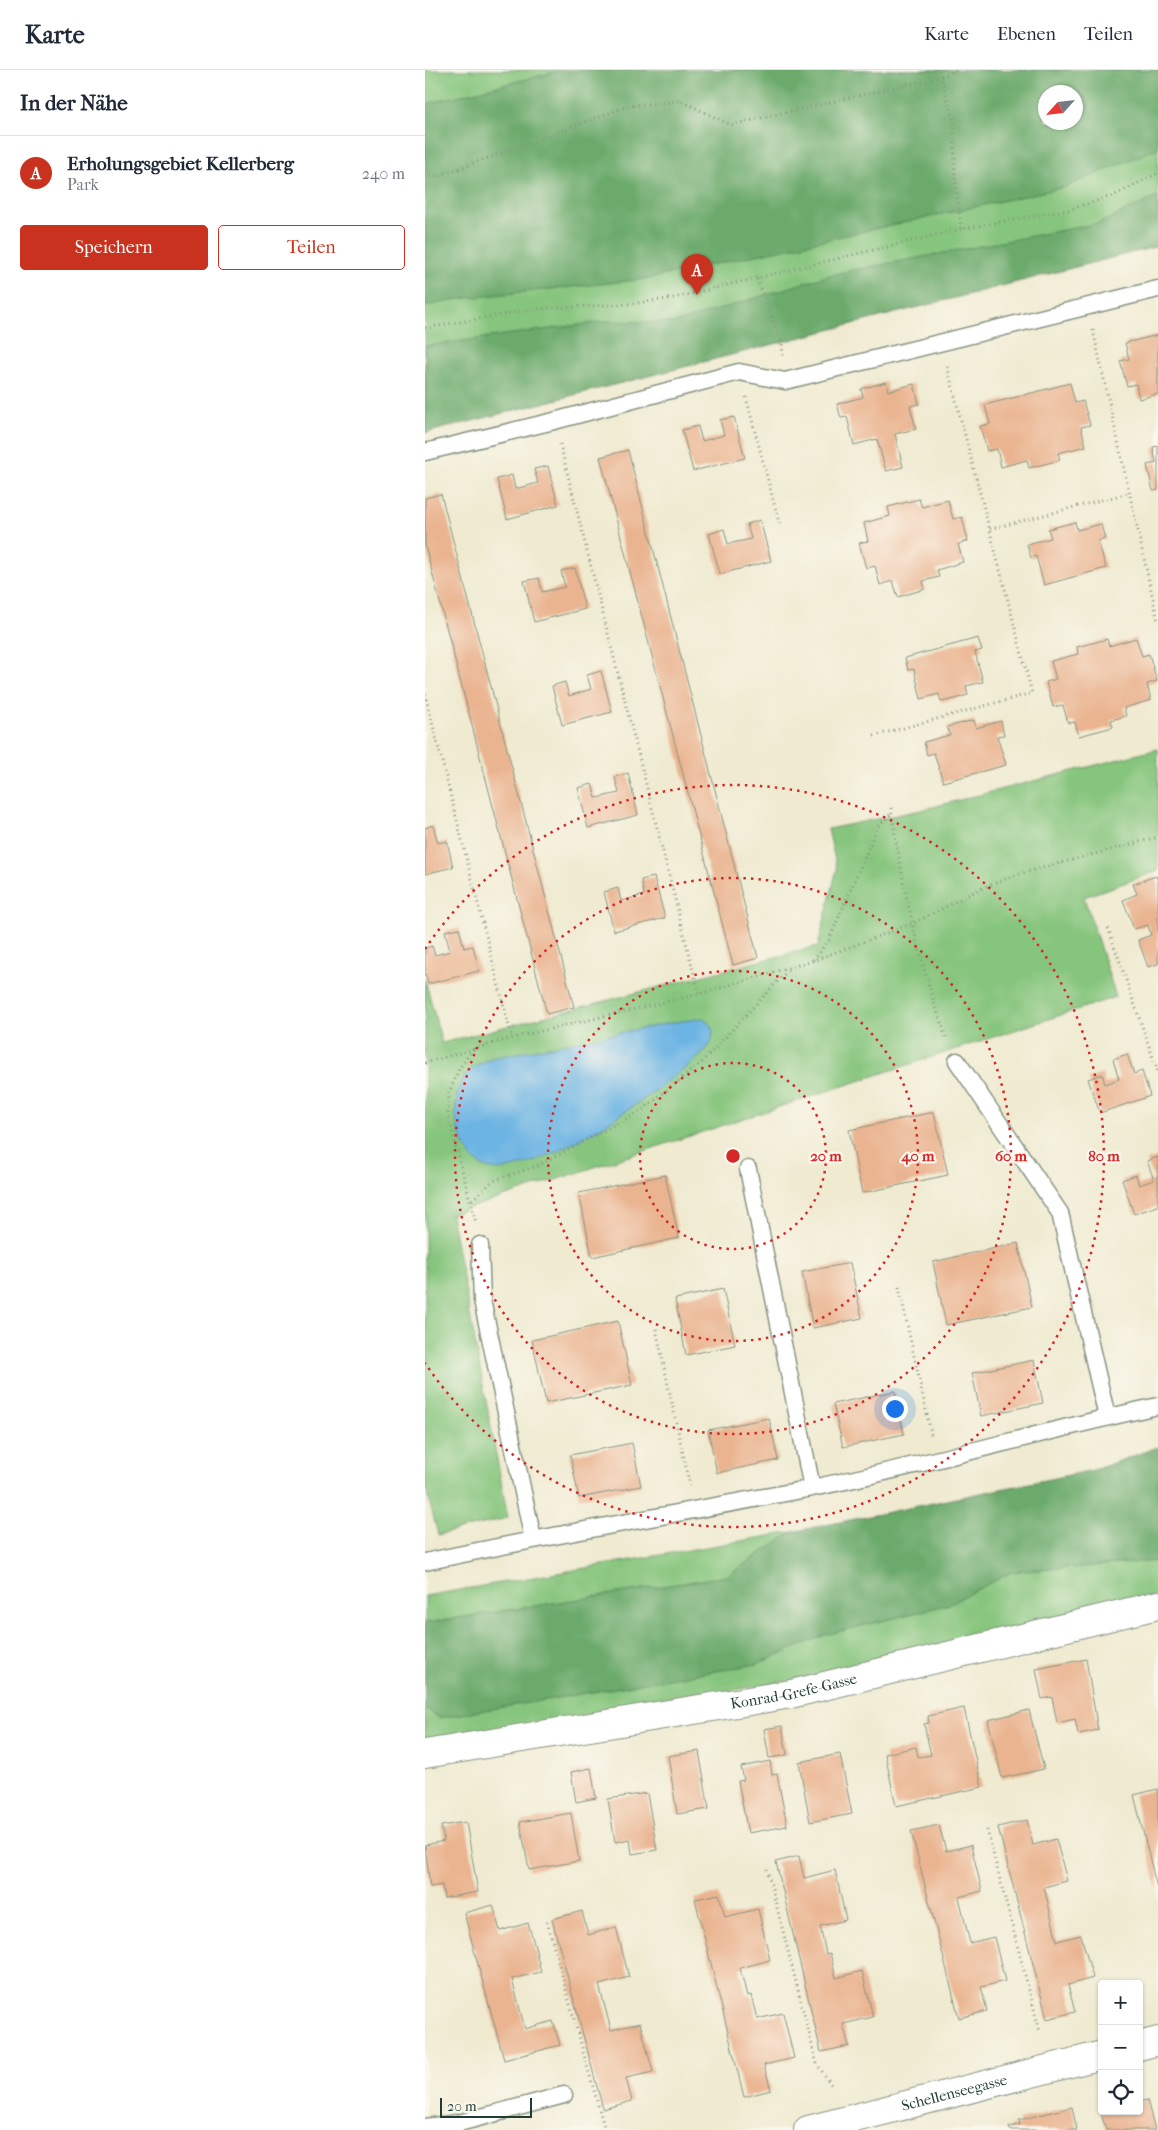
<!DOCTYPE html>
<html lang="de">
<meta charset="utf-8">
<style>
body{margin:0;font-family:"IM FELL French Canon",serif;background:#f2f2f3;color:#1f2937}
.controls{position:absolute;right:15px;bottom:15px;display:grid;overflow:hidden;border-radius:5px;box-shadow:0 1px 4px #0004}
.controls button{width:45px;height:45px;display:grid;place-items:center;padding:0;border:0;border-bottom:1px solid #e0e1e3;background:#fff;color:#1f2937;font:25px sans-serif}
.compass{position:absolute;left:613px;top:15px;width:45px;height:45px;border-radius:50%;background:#fff;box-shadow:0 1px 4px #0004;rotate:243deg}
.scale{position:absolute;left:15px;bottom:12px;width:92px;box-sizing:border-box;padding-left:5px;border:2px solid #1f3d34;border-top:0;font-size:14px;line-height:18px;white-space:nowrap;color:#1f3d34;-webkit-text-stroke:4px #fbf7ec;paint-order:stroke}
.you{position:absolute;left:469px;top:1338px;width:18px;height:18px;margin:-12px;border:4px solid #fff;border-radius:50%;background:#1a73e8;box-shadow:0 0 0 8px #1a73e833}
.badge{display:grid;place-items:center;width:32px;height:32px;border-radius:50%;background:#c8321e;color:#fff;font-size:16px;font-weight:700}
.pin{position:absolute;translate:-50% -41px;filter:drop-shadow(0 1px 2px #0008)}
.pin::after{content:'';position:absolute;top:26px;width:18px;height:15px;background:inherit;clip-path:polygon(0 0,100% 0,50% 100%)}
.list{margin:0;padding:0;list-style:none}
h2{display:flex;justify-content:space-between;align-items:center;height:65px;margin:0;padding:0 20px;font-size:21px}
h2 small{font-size:16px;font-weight:400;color:#747a83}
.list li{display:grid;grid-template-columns:32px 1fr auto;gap:15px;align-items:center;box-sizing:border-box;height:75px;padding:0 20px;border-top:1px solid #e0e1e3}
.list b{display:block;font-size:19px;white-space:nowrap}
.list p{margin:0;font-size:16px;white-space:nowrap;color:#747a83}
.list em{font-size:16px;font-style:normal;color:#747a83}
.actions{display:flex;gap:10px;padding:15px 20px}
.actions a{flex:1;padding:11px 0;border:1px solid #c8321e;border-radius:5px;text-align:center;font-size:18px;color:#c8321e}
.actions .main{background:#c8321e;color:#fff}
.icon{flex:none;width:28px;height:28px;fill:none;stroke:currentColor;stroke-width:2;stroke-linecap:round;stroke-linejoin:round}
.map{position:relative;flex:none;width:733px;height:2060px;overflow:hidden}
header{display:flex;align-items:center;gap:30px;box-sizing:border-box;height:70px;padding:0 25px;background:#fff;border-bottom:1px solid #e0e1e3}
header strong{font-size:24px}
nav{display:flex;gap:28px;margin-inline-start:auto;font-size:18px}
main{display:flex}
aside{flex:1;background:#fff}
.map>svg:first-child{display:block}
</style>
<header>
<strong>Karte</strong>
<nav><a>Karte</a><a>Ebenen</a><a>Teilen</a></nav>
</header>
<main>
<aside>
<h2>In der Nähe<small></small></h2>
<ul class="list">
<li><span class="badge">A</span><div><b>Erholungsgebiet Kellerberg</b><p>Park</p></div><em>240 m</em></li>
</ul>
<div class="actions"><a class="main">Speichern</a><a>Teilen</a></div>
</aside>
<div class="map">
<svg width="733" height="2060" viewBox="0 0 733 2060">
<rect width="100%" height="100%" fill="#fbf7ec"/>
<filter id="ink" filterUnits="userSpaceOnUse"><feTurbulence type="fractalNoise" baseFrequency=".02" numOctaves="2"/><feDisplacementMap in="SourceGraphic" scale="10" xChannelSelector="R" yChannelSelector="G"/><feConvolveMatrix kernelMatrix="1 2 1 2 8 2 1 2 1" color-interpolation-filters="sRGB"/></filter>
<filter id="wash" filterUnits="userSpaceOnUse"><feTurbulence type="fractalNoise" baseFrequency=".0096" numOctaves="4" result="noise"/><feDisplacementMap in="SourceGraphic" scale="20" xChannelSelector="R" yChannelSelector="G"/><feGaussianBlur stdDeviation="1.12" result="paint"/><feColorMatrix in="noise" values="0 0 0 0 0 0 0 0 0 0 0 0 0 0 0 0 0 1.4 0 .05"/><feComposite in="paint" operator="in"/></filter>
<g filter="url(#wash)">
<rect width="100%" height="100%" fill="#efead0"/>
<path fill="#86c57d" stroke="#528158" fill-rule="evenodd" d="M 0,0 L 733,0 L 733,176 L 0,363 ZM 620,22 L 650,22 L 650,52 L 620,52 Z
M 733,679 L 733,801 L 659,827 L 691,927 L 26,1144 L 83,1448 L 13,1465 L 0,1414 L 0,909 L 17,973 L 393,876 L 412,799 L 403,759 L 496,740 Z
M 733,1377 L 733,1525 L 408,1603 L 0,1674 L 0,1526 L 367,1462 L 669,1400 Z"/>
<path fill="#6caa6c" stroke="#467450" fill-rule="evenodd" d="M 138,0 L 733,0 L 733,78 L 640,117 L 222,209 L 42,228 L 0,236 L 0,34 ZM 620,22 L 650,22 L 650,52 L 620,52 Z
M 733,126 L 733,176 L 0,363 L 0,276 L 182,251 L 250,253 L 408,204 L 675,153 Z
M 733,1377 L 733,1491 L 587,1502 L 522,1535 L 400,1565 L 332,1594 L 14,1648 L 0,1638 L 0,1553 L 302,1506 L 367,1462 L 669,1400 Z"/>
<path fill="#6cb4e3" stroke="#46788c" d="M 279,948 L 288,958 C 287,961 288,967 287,970 C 282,984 255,1001 243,1011 C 211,1036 103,1111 62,1098 C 53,1095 45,1086 41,1078 C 33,1063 30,1052 31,1035 C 33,1007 43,999 67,988 L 250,952 Z"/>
<g id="blocks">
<path fill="#eab490" d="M 733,265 L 733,324 L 714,329 L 711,314 L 702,316 L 695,291 L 704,289 L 700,273 Z
M 461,312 L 463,321 L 489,314 L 494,334 L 485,336 L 491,359 L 470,364 L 478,397 L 461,401 L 452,369 L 429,375 L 422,347 L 416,348 L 412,334 L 438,327 L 436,319 Z
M 645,313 L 650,333 L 658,331 L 665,355 L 656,357 L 661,376 L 633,383 L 635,390 L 604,398 L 602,390 L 576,397 L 572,379 L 562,381 L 555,356 L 565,354 L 560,335 Z
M 309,347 L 320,388 L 268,401 L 257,360 L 273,356 L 277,371 L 299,365 L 295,350 Z
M 733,376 L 733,420 L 728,421 L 722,395 L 731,393 L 728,377 Z
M 203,380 L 333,888 L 308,895 L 175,387 Z
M 123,396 L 133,435 L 82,449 L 72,409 L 87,405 L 90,419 L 113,413 L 109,399 Z
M 16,424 L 149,937 L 122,944 L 0,475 L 0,428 Z
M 494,429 L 497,437 L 523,430 L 528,449 L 537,447 L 543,471 L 533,474 L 538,492 L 512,500 L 514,507 L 498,511 L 500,519 L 473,527 L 468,511 L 455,515 L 450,496 L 441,498 L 434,473 L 443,471 L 439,453 L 465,446 L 463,437 Z
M 335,450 L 346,491 L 295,504 L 284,464 L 299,459 L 303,474 L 326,469 L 322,454 Z
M 650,452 L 652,460 L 676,454 L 680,469 L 673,471 L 681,498 L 619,515 L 611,486 L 606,488 L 602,474 L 626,468 L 623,459 Z
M 150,498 L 160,539 L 109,552 L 99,511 L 114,508 L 117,522 L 140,517 L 136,501 Z
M 553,568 L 557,580 L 550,582 L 558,612 L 541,616 L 543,625 L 530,629 L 516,632 L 514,624 L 496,629 L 489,599 L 483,600 L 480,588 Z
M 711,568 L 717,586 L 724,584 L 732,611 L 722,614 L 726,630 L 699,638 L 701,646 L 686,650 L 688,657 L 654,666 L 650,652 L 643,653 L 638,635 L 628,637 L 621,612 L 631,609 L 626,591 L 653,584 L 652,577 L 682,569 L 684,576 Z
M 176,601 L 187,642 L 137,655 L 127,616 L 140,612 L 144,626 L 166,619 L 162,605 Z
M 549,650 L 551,658 L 576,651 L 579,665 L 572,666 L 581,695 L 518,712 L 509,683 L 502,685 L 499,672 L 525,665 L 522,657 Z
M 203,703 L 213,745 L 163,758 L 153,718 L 167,714 L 171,728 L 194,723 L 190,707 Z
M 8,755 L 13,773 L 22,771 L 28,797 L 0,804 L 0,758 Z
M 731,806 L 733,812 L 733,894 L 723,897 L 713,870 L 726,865 L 724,859 L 723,855 L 709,859 L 698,830 L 712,824 L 708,814 Z
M 229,807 L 240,848 L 189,861 L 179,822 L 193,818 L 196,831 L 219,825 L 216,810 Z
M 34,858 L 39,878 L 48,876 L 54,901 L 3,914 L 0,903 L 0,878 L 7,876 L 10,885 L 25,881 L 20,861 Z
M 702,984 L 709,1004 L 717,1001 L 725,1026 L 675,1043 L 663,1009 L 677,1004 L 680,1014 L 694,1009 L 688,989 Z
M 509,1042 L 523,1105 L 437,1123 L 424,1060 Z
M 733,1087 L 733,1136 L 709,1144 L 697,1110 L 711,1105 L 714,1115 L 729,1110 L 722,1091 Z
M 240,1105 L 254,1168 L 167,1187 L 154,1123 Z
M 593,1173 L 607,1237 L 521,1255 L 508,1192 Z
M 425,1193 L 437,1248 L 388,1258 L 377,1202 Z
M 298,1219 L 310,1275 L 261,1285 L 250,1229 Z
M 193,1251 L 207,1315 L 121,1333 L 107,1270 Z
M 609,1290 L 618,1333 L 556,1346 L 547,1303 Z
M 470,1321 L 479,1364 L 418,1377 L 408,1334 Z
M 344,1348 L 353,1390 L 292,1403 L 283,1360 Z
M 207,1373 L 216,1416 L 154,1428 L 145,1385 Z
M 661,1589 L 673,1660 L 653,1664 L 650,1649 L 632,1653 L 627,1627 L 617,1629 L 611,1599 Z
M 539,1638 L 557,1717 L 471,1736 L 460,1684 L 491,1677 L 493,1687 L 506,1685 L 499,1654 L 504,1653 L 503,1646 Z
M 604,1640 L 619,1699 L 577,1708 L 563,1650 Z
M 357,1656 L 362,1685 L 344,1688 L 339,1659 Z
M 274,1681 L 284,1739 L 252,1744 L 243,1686 Z
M 415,1684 L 427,1744 L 385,1752 L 374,1692 Z
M 345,1691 L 347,1705 L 352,1704 L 362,1756 L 323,1763 L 313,1711 L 319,1710 L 316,1697 Z
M 166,1698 L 171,1728 L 151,1732 L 146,1702 Z
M 733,1719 L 733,1818 L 732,1818 L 709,1725 Z
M 222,1723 L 232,1780 L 207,1784 L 205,1769 L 190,1772 L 183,1729 Z
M 146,1743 L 154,1791 L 104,1800 L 95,1752 Z
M 602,1750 L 608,1775 L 631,1769 L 642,1811 L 619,1817 L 632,1871 L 656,1865 L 668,1908 L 643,1915 L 650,1942 L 622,1949 L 573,1757 Z
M 41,1752 L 53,1822 L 19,1828 L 17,1815 L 5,1817 L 0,1775 L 19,1771 L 16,1756 Z
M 514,1755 L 521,1781 L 546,1775 L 557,1821 L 534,1827 L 545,1873 L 569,1867 L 580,1911 L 556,1917 L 562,1941 L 534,1948 L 486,1761 Z
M 374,1786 L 379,1808 L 410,1800 L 421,1850 L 395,1856 L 401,1884 L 405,1883 L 411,1908 L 437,1901 L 448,1947 L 418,1954 L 424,1976 L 396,1982 L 351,1792 Z
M 294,1824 L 300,1847 L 333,1839 L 345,1890 L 315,1898 L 322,1926 L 326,1925 L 332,1949 L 358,1943 L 369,1988 L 339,1995 L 346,2020 L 319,2027 L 270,1829 Z
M 68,1835 L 75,1861 L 103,1853 L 110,1877 L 116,1902 L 87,1909 L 100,1959 L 128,1951 L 135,1975 L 79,1990 L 39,1843 Z
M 157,1841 L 163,1865 L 191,1857 L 204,1907 L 174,1915 L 186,1960 L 215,1953 L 228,2002 L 201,2008 L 207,2031 L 178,2039 L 127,1849 Z
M 722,2030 L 730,2060 L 681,2060 L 676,2043 L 714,2041 L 714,2032 Z
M 647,2037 L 652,2060 L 585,2060 L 584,2057 L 595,2055 L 594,2050 Z"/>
</g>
</g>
<g filter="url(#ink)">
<use href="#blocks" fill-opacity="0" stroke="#879482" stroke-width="1"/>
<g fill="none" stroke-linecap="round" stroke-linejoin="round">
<defs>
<path id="service" d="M 0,382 L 129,351 L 314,302 L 360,311 L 733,219
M 532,991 L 635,1143 L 682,1347
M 323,1099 L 387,1418
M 55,1175 L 57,1230 L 108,1469
M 0,1492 C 128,1464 258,1443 387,1418 C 503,1395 617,1361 733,1336
M 0,2057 L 34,2053 L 139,2025"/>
<g id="minor">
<path id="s1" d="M 0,1684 L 366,1624 L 733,1535"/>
<path d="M 714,1976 L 733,1971"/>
<path id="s2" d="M 383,2060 L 677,1985"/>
</g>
</defs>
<use href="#service" stroke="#879482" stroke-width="19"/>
<use href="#minor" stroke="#879482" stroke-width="30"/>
<path stroke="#879482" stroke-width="3" stroke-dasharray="1 4" stroke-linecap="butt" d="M 514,0 L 529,51 L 530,106 L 536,159
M 0,107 L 14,106 L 203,36 L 256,31 L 306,55 L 515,7 L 532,0
M 332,209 L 357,273 L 358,286
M 0,258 L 110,239 L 203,234 L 244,229 L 536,159 L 643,140 L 690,125 L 733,103
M 668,260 L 733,551
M 321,327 L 355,456
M 135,374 L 274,924
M 565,459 L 704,423
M 0,624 L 87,968
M 449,666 L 607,623 L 522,296
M 466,738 C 477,816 495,896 522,970
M 683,858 L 733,1002
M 388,890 L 404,870 L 453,756 L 467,743
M 48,979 L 34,999 L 24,1023 L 23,1046 L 51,1153
M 0,993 L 87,968 L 274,924 L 387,891 L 489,853 L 553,820 L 590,805 L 733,767
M 47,1130 L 68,1111 L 114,1095 L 216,1041 L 277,992 L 365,898
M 474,1217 L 507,1368
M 231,1259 L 265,1416
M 562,1760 L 615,1962
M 342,1799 L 392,1994 L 407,2016
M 122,1852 L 180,2060"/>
<use href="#service" stroke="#fff" stroke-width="16"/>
<use href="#minor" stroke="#fff" stroke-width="28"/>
</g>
</g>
<g fill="none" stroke="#d62828" stroke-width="2.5" stroke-dasharray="2.5 5">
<circle cx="308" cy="1086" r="93"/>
<circle cx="308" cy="1086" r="185"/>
<circle cx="308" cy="1086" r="278"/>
<path d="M0 879A371 371 0 1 1 0 1293"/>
</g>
<g text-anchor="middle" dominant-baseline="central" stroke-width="4.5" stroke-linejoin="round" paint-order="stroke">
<g font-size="15" fill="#1f3d34" stroke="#fbf7ec">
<text stroke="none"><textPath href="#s1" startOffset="374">Konrad-Grefe-Gasse</textPath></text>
<text stroke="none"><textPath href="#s2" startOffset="151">Schellenseegasse</textPath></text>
</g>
</g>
<circle cx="308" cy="1086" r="8" fill="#d62828" stroke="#fbf7ec" stroke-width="2.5"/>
<g font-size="15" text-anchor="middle" font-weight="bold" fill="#d62828" stroke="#fbf7ec" stroke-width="4.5" stroke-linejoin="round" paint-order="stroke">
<text x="401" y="1091">20 m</text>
<text x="493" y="1091">40 m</text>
<text x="586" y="1091">60 m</text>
<text x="679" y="1091">80 m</text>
</g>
</svg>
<div class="controls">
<button>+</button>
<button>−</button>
<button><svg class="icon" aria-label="locate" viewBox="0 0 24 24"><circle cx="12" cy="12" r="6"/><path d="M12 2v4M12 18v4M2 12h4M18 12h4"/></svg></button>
</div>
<svg class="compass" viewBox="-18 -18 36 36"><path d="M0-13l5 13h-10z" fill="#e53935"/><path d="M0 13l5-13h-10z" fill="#747a83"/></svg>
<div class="scale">20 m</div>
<div class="you"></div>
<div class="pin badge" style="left:272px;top:225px">A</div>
</div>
</main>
